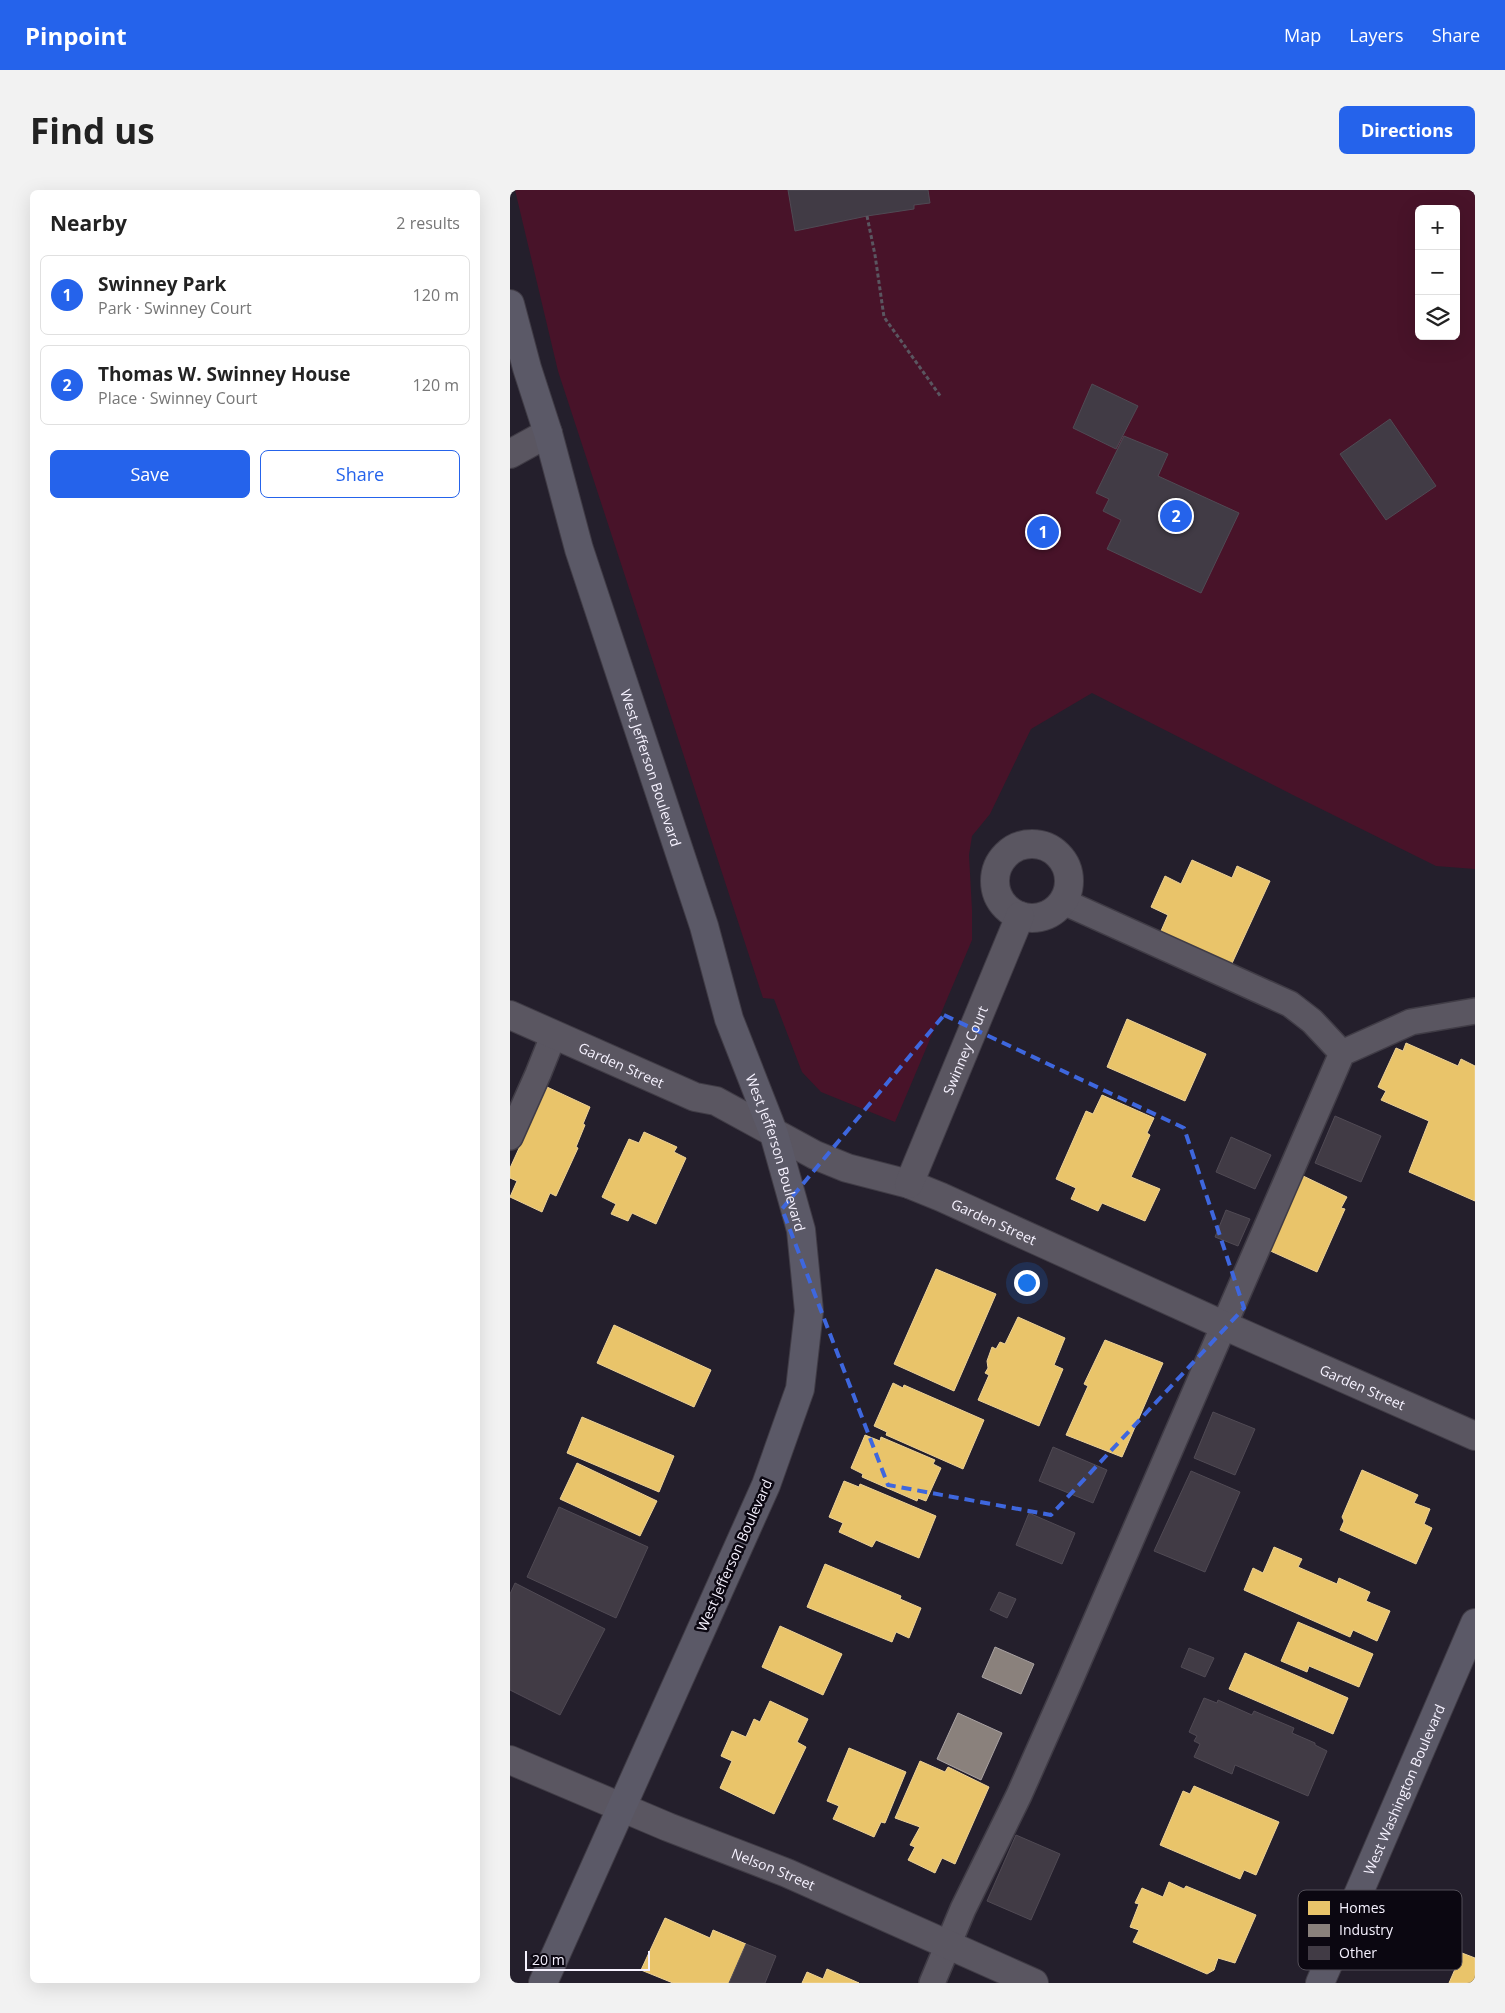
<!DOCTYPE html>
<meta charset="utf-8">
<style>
body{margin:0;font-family:"Open Sans",sans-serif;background:#f2f2f2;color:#222}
.controls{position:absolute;right:15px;top:15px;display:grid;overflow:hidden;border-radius:8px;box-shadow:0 5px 20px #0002}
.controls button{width:45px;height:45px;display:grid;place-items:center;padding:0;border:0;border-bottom:1px solid #e0e0e0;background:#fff;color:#222;font:25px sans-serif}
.scale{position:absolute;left:15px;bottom:12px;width:125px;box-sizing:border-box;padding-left:5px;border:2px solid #f6f2ff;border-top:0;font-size:14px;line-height:18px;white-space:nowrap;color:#f6f2ff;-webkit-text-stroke:4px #0b0711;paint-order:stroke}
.you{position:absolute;left:516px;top:1092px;width:18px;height:18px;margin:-12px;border:4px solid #fff;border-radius:50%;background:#1a73e8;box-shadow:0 0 0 8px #1a73e833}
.badge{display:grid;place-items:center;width:32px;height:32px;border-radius:50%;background:#2563eb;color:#fff;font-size:16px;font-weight:700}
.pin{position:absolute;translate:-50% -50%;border:2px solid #fff;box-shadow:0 1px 5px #0006}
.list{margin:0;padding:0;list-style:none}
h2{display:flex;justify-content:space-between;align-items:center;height:65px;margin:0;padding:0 20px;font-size:21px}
h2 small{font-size:16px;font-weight:400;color:#767676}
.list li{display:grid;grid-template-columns:32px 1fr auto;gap:15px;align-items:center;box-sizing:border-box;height:80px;margin:0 10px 10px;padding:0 10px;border:1px solid #e0e0e0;border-radius:8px}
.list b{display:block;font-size:19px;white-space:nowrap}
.list p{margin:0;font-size:16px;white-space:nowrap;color:#767676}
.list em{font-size:16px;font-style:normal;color:#767676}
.actions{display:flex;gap:10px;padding:15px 20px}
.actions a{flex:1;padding:11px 0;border:1px solid #2563eb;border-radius:8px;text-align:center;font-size:18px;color:#2563eb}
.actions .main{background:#2563eb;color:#fff}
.icon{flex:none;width:28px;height:28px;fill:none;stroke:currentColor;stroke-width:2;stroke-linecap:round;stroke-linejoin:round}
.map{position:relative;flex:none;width:965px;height:1793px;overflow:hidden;border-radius:8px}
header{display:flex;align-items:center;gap:30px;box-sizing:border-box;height:70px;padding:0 25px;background:#2563eb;color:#fff}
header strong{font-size:24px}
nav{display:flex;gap:28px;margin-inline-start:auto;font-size:18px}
.intro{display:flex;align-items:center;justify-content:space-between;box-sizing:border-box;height:120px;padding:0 30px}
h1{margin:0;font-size:35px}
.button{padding:12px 22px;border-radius:8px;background:#2563eb;color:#fff;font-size:18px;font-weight:700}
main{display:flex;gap:30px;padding:0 30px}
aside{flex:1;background:#fff;border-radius:8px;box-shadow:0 5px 20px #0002}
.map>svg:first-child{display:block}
</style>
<header>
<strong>Pinpoint</strong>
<nav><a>Map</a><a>Layers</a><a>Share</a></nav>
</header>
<div class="intro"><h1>Find us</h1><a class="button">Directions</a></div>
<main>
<aside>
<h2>Nearby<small>2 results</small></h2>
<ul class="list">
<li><span class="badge">1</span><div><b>Swinney Park</b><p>Park · Swinney Court</p></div><em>120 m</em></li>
<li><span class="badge">2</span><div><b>Thomas W. Swinney House</b><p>Place · Swinney Court</p></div><em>120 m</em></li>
</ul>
<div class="actions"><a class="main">Save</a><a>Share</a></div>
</aside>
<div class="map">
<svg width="965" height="1793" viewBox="0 0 965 1793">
<rect width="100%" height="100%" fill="#241f2c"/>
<path fill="#481329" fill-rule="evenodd" d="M 5,0 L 965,0 L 965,679 L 926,676 L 783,605 L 582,503 L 521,539 L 480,624 L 462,646 L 459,665 L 462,720 L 462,750 L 385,932 L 311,902 L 292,882 L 264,809 L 253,808 L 48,181 ZM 909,19 L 946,19 L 946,146 L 909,146 Z"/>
<path fill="#e9c46a" stroke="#edd297" d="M 682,670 L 722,688 L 727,676 L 760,691 L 718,782 L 647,750 L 658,725 L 641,717 L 655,686 L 671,694 Z
M 617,829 L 696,864 L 675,911 L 597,877 Z
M 896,853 L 948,876 L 951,869 L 965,876 L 965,1011 L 899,982 L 919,931 L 871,910 L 876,901 L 868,897 L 886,858 L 893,861 Z
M 37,897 L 80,917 L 73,934 L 75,935 L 66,957 L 68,958 L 46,1006 L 40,1003 L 32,1022 L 0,1007 L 7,991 L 0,988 L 0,978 Z
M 592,905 L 644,928 L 637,943 L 640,945 L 621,987 L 650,999 L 635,1031 L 592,1013 L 588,1021 L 561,1009 L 566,998 L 546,989 L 576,921 L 583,924 Z
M 134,942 L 167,957 L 164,962 L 176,968 L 146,1034 L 122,1023 L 118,1031 L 101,1024 L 106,1014 L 92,1007 L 119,949 L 129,953 Z
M 789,984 L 837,1007 L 831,1018 L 835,1019 L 807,1082 L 756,1059 Z
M 426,1079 L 486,1104 L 444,1201 L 384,1174 Z
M 508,1127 L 555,1148 L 544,1175 L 553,1179 L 529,1236 L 468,1210 L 479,1185 L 475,1183 L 478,1178 L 477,1171 L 482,1157 L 486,1159 L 490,1152 L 495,1154 Z
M 104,1135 L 201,1180 L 184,1217 L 87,1173 Z
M 595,1150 L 653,1173 L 612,1267 L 556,1245 L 578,1196 L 574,1194 Z
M 383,1193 L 393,1198 L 394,1195 L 474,1230 L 453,1279 L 376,1245 L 377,1242 L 364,1236 Z
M 72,1227 L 164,1266 L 149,1302 L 57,1263 Z
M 355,1245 L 370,1251 L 371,1247 L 425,1270 L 423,1274 L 431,1278 L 416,1311 L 408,1308 L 407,1311 L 352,1287 L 353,1284 L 341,1278 Z
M 67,1273 L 147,1311 L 130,1346 L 50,1309 Z
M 852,1280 L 908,1305 L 904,1313 L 920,1319 L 914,1334 L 922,1338 L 906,1374 L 830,1340 L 834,1331 L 832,1327 Z
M 334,1291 L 349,1297 L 350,1294 L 426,1326 L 409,1368 L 366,1350 L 362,1357 L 329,1342 L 333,1333 L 319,1327 Z
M 764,1357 L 792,1369 L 788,1377 L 827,1394 L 829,1388 L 860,1402 L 856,1411 L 880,1421 L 867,1451 L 843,1440 L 840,1447 L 734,1400 L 743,1378 L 753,1383 Z
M 315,1374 L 391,1406 L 390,1409 L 411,1418 L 399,1448 L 386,1442 L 382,1452 L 297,1417 Z
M 788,1432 L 863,1464 L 849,1497 L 799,1476 L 797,1482 L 771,1471 Z
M 270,1436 L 332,1464 L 313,1505 L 252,1477 Z
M 735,1463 L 838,1508 L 823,1544 L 719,1499 Z
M 260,1511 L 298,1529 L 287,1552 L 296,1557 L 264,1624 L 210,1598 L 222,1571 L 211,1566 L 222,1541 L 236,1547 L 244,1529 L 250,1532 Z
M 339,1558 L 396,1582 L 375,1633 L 371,1632 L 364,1647 L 323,1629 L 329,1616 L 317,1611 Z
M 410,1571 L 435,1582 L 438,1577 L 479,1597 L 445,1674 L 432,1668 L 425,1683 L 398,1670 L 405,1657 L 400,1655 L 410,1637 L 385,1628 Z
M 684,1596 L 769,1632 L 746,1685 L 734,1680 L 730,1689 L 650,1655 L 673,1601 L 680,1604 Z
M 659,1692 L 674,1699 L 676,1696 L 746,1725 L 725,1773 L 708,1768 L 704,1780 L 697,1784 L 623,1752 L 629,1740 L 620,1737 L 629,1714 L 625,1713 L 632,1698 L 653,1707 Z
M 155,1728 L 200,1748 L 203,1740 L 236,1754 L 219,1793 L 163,1793 L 131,1780 Z
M 952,1763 L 965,1768 L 965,1793 L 939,1793 Z
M 317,1779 L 349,1793 L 292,1793 L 297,1782 L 313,1789 Z"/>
<path fill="#8a817c" stroke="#aaa3a3" d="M 485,1457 L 524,1474 L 511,1504 L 472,1487 Z
M 448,1523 L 492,1543 L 471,1590 L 427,1569 Z"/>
<path fill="#413b45" stroke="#504a54" d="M 278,0 L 418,0 L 420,13 L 404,15 L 404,19 L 357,26 L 285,41 Z
M 582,194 L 628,216 L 606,259 L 563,238 Z
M 880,229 L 926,296 L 876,330 L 830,264 Z
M 614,246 L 658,264 L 648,286 L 729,323 L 691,403 L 597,359 L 611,330 L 593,321 L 599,309 L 586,303 Z
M 825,926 L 871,946 L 851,992 L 805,973 Z
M 721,947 L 761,965 L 745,999 L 706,982 Z
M 716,1020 L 740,1029 L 728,1056 L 705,1047 Z
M 703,1222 L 745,1239 L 725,1285 L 684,1268 Z
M 543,1257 L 597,1280 L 583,1313 L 529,1291 Z
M 681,1281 L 730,1302 L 695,1382 L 644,1361 Z
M 49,1317 L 138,1357 L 106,1428 L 17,1387 Z
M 519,1323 L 565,1343 L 552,1374 L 506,1355 Z
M 5,1393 L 95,1439 L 50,1525 L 0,1500 L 0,1404 Z
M 489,1402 L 506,1409 L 497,1428 L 480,1420 Z
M 679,1458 L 704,1468 L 695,1487 L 671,1477 Z
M 694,1508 L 707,1513 L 708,1510 L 742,1525 L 744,1521 L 784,1538 L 782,1543 L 805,1553 L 805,1555 L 817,1561 L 798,1606 L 725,1575 L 722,1584 L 684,1567 L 690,1554 L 684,1551 L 687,1546 L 679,1542 Z
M 506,1645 L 550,1664 L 521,1730 L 477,1711 Z
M 236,1754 L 266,1766 L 255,1793 L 219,1793 Z"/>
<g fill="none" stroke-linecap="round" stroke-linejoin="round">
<defs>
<path id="lane" d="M 832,863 L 901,832 L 965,821
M 0,947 L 28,884 L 44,844
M 422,1793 L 453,1719 L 509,1605 L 561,1488 L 832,863 L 802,831 L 780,814 L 554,712"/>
<g id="street">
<path d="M 0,264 L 38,243"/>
<circle cx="522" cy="691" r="37"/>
<path id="s1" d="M 0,825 L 185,907 L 206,911 L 305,965 L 337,978 L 399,994 L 431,1007 L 713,1135 L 965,1246"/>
<path id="s2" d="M 399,994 L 510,726"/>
<path id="s3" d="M 0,1570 L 158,1637 L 277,1683 L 524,1793"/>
</g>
<g id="primary">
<path id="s4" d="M 0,114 L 17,178 L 38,243 L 69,359 L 194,736 L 219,829 L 264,944 L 291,1040 L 299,1121 L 290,1199 L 256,1295 L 33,1793"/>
<path id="s5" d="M 810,1793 L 965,1433"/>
</g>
</defs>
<use href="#lane" stroke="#403c46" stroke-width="28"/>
<use href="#street" stroke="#403c46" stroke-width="30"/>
<use href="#primary" stroke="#403c46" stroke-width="30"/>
<path stroke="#5a5660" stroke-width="3" stroke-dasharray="4 2.5" stroke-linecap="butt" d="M 357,26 L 365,65 L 374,127 L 431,207"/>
<use href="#lane" stroke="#5a5661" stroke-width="25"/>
<use href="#street" stroke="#5a5661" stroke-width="28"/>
<use href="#primary" stroke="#5b5967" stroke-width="28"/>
</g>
<path fill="none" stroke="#3e67de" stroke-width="4" stroke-dasharray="10 6" stroke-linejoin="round" d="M 434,825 L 674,938 L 734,1118 L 541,1325 L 378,1295 L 272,1019 Z"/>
<g text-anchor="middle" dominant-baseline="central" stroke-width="5" stroke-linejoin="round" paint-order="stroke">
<g font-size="14" fill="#f6f2ff" stroke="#0b0711">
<text stroke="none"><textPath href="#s4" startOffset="485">West Jefferson Boulevard</textPath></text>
<text stroke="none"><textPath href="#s2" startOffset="145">Swinney Court</textPath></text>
<text stroke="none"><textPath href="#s1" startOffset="122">Garden Street</textPath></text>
<text stroke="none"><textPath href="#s4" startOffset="890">West Jefferson Boulevard</textPath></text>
<text stroke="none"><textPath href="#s1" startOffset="528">Garden Street</textPath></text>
<text stroke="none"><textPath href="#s1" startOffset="932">Garden Street</textPath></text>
<text transform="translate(224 1365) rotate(-66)">West Jefferson Boulevard</text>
<text stroke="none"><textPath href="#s5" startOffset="211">West Washington Boulevard</textPath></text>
<text stroke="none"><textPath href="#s3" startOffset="285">Nelson Street</textPath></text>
</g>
</g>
<rect x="788" y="1700" width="164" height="80" rx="8" fill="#0b0711" stroke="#524e58" stroke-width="1"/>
<rect x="798" y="1711" width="22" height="14" fill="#e9c46a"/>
<rect x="798" y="1734" width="22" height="13" fill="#8a817c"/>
<rect x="798" y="1756" width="22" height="14" fill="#413b45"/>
<g font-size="14" fill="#f6f2ff">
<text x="829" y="1723">Homes</text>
<text x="829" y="1745">Industry</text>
<text x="829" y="1768">Other</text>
</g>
</svg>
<div class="controls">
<button>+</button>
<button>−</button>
<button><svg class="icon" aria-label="layers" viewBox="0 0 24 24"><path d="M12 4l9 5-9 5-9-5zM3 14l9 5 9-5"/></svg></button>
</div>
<div class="scale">20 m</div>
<div class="you"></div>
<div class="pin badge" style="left:533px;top:342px">1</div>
<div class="pin badge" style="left:666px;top:326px">2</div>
</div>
</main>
